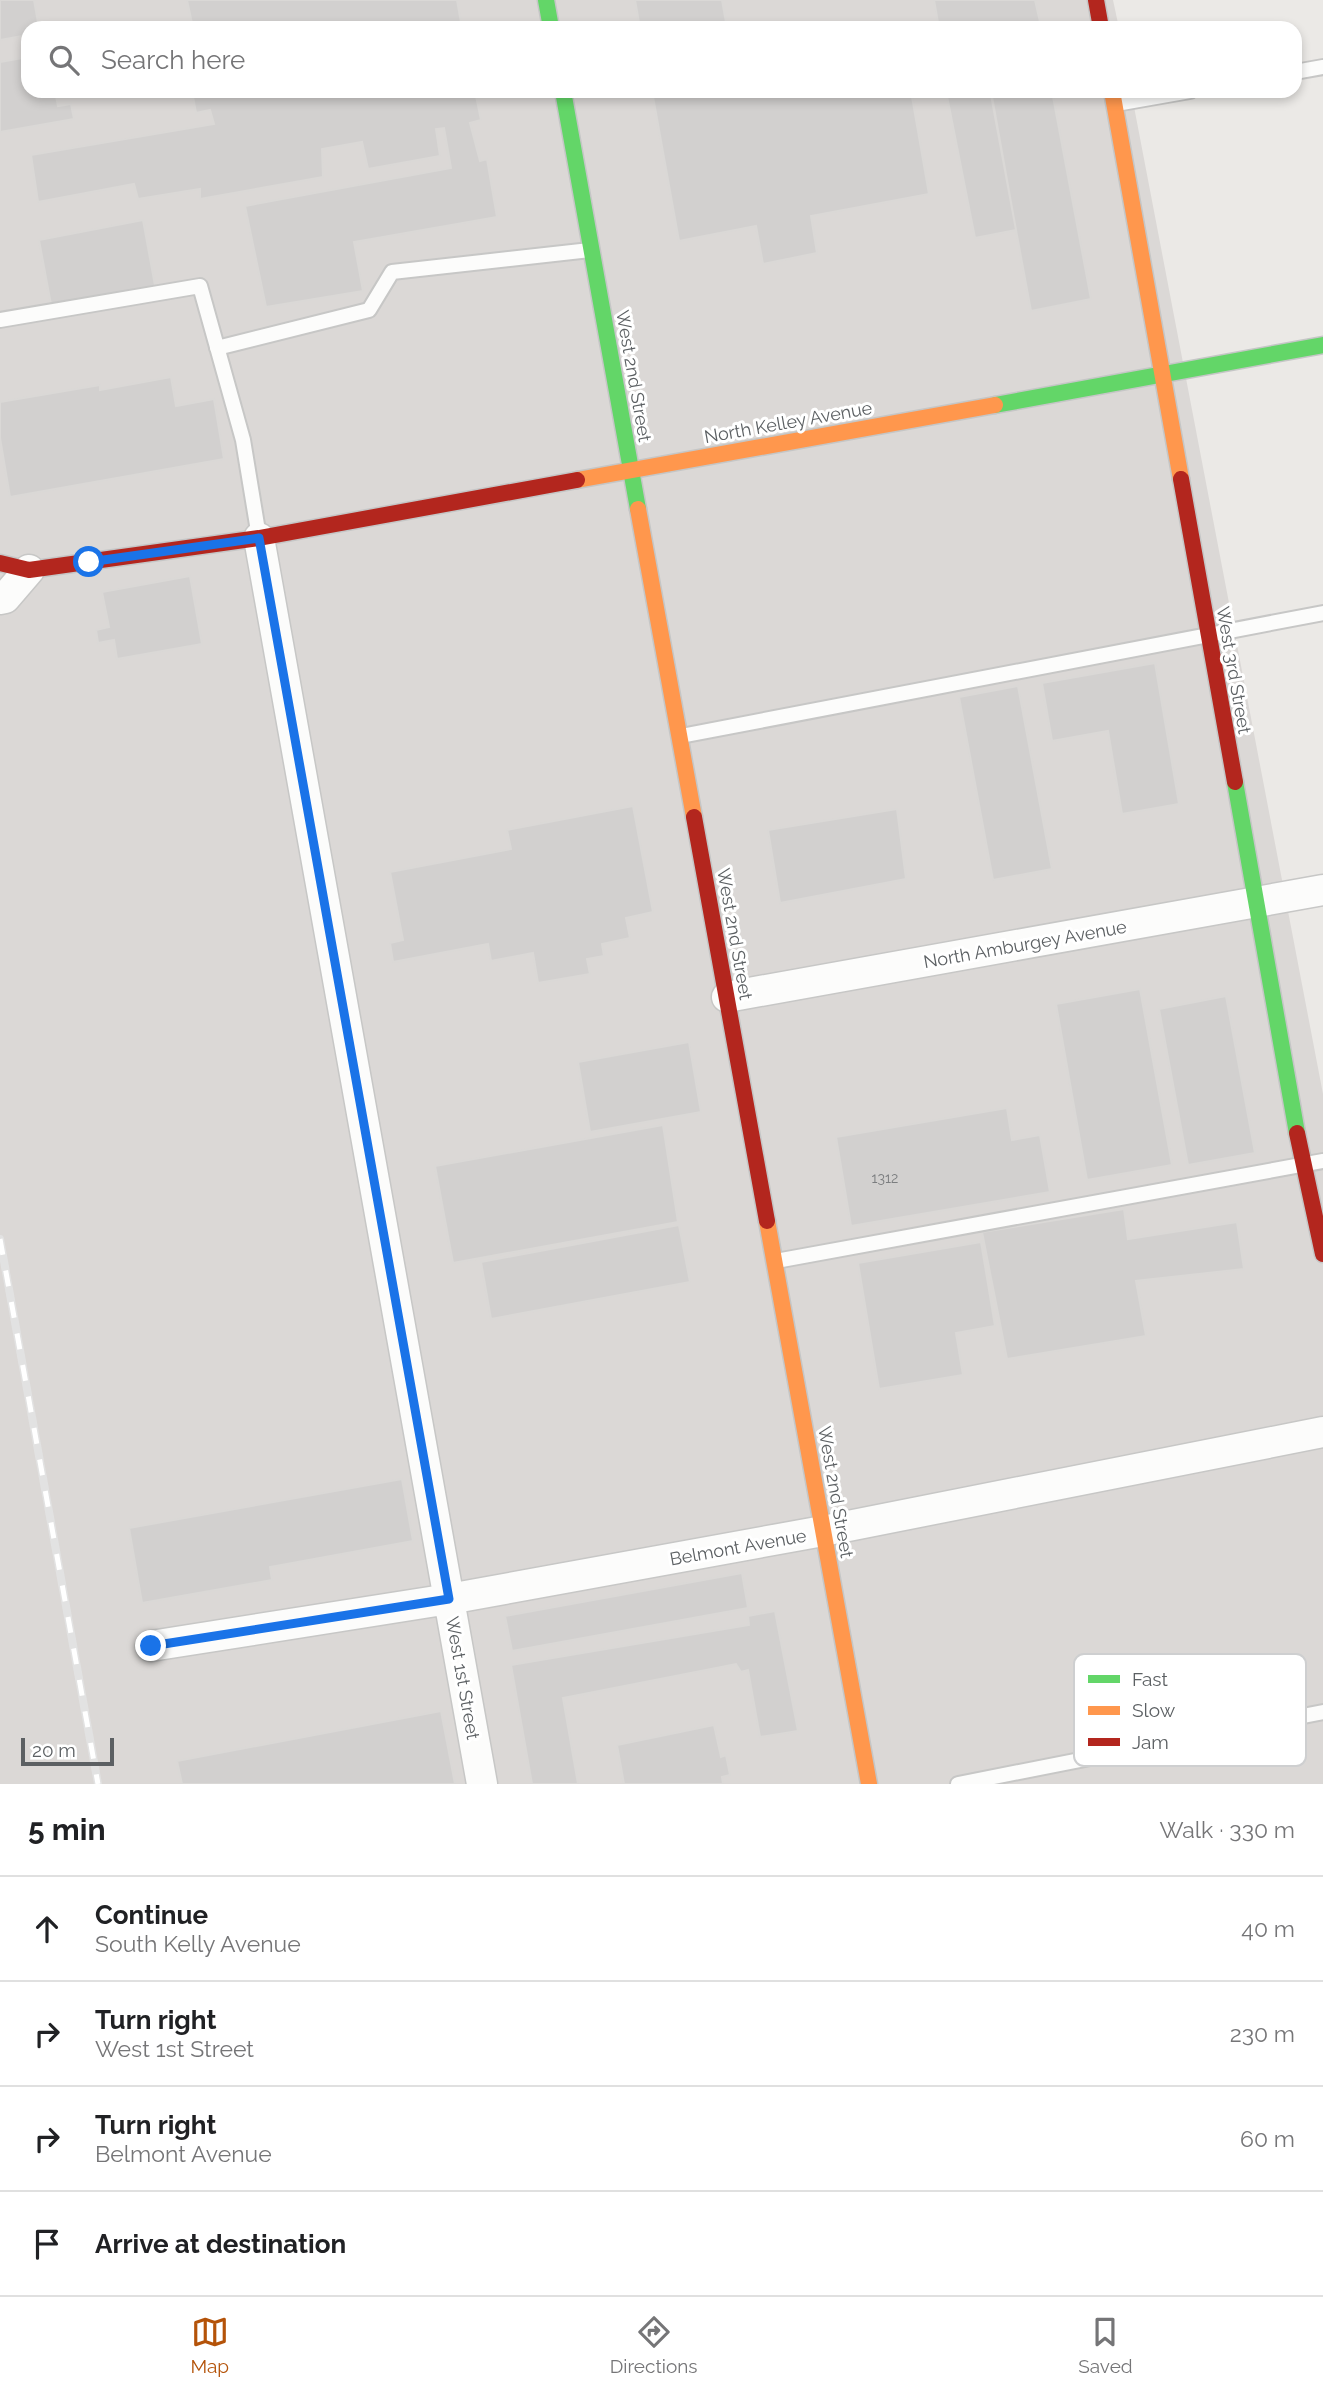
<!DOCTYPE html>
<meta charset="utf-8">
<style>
body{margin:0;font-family:Raleway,sans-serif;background:#f2f2f2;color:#202124}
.scale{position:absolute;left:21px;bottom:18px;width:93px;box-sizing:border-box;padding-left:7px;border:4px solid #5c6063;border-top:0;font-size:19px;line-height:24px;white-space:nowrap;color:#5c6063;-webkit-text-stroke:5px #fff;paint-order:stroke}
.stop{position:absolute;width:21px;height:21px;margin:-16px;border:5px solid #1a73e8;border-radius:50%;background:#fff}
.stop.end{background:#1a73e8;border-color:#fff;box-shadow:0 2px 7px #0008}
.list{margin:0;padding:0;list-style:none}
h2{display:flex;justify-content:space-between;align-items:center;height:91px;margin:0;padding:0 28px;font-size:30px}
h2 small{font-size:23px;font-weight:400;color:#757577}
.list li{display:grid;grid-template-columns:46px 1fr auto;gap:21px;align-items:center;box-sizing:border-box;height:105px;padding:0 28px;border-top:2px solid #e0e0e0}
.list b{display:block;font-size:26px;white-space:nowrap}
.list p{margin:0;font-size:23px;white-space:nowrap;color:#757577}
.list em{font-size:23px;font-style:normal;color:#757577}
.icon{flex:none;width:38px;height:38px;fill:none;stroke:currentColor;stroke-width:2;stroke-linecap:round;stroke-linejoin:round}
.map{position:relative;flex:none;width:1323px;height:1784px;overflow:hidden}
.search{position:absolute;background:#fff;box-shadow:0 4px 10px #0003;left:21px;right:21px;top:21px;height:77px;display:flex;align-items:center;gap:18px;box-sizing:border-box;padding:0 24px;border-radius:21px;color:#757577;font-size:26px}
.sheet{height:511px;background:#fff}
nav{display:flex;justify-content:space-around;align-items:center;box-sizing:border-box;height:98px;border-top:2px solid #e0e0e0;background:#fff;font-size:19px;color:#757577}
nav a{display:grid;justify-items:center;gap:4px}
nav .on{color:#b45309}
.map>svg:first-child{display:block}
</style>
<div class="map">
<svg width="1323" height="1784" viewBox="0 0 1323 1784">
<rect width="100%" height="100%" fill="#ebe9e6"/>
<path fill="#dbd8d6" d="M 0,0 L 1113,0 L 1119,28 L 28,28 L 28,91 L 1131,91 L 1323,1094 L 1323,1784 L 0,1784 Z"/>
<path fill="#d2d0cf" stroke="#dad8d6" stroke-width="2" d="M 0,0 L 34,0 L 39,28 L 28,28 L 28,35 L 0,40 Z
M 187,0 L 457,0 L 462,28 L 193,28 Z
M 635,0 L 722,0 L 727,28 L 640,28 Z
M 934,0 L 1035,0 L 1040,22 L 1011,28 L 939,28 Z
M 28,57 L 28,91 L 55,91 L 58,106 L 71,104 L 74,119 L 0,132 L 0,62 Z
M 192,91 L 475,91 L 481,120 L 470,123 L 480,161 L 487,159 L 497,217 L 354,242 L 363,291 L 266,307 L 245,206 L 451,168 L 444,128 L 436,129 L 440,156 L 368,169 L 362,142 L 322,149 L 323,177 L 200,199 L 200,189 L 138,199 L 134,184 L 38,202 L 31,155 L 214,124 L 210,110 L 196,113 Z
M 652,91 L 911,91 L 929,194 L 811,216 L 817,253 L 763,264 L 756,226 L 679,241 Z
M 946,91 L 991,91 L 1016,230 L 975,238 Z
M 1012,91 L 1052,91 L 1091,299 L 1031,311 L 991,95 Z
M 143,220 L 156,291 L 52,310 L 39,240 Z
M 171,377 L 176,406 L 214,399 L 224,459 L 10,497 L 0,438 L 0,402 L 100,385 L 100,390 Z
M 190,576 L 202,644 L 117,659 L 114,640 L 98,643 L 96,630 L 109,627 L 102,592 Z
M 1155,663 L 1179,804 L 1122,814 L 1108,731 L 1052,741 L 1042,683 Z
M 1018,686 L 1052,869 L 993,880 L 959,697 Z
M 633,806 L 653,912 L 626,918 L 630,938 L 602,944 L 604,956 L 587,959 L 590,974 L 538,983 L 533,953 L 491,961 L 488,944 L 393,962 L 390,943 L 403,940 L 390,872 L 511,849 L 507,830 Z
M 897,809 L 906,879 L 780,903 L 768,830 Z
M 1140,989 L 1172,1165 L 1087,1180 L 1056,1004 Z
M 1226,996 L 1255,1153 L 1188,1165 L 1159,1009 Z
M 689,1042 L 701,1112 L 590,1132 L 578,1062 Z
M 1007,1108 L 1012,1140 L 1040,1135 L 1050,1192 L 851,1226 L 836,1137 Z
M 663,1125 L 678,1222 L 453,1263 L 435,1166 Z
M 1124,1209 L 1128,1239 L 1237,1222 L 1244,1269 L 1136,1281 L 1146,1336 L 1007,1359 L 982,1232 Z
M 679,1225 L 690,1282 L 491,1319 L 481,1262 Z
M 981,1242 L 995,1326 L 956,1333 L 963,1375 L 879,1389 L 858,1263 Z
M 402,1479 L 413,1541 L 270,1567 L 272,1580 L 142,1603 L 129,1528 Z
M 742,1573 L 748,1608 L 512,1651 L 505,1616 Z
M 775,1611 L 798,1731 L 760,1737 L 748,1670 L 741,1672 L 736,1664 L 563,1698 L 578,1784 L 532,1784 L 511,1665 L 749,1625 L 748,1616 Z
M 441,1711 L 455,1784 L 182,1784 L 177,1761 Z
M 714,1725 L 721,1757 L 726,1755 L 730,1775 L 722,1777 L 723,1784 L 624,1784 L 617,1745 Z"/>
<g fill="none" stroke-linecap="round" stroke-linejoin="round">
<defs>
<path id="lane" d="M 1295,72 L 1323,67
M 1116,104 L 1190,91
M 0,320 L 200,286 L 243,440 L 259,537
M 217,348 L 369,310 L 392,272 L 590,250
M 681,736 L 1323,613
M 776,1261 L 1323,1161
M 958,1784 L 1323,1712"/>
<path id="street" d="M 259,538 L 482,1784
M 0,599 L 5,598 L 29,570
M 727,997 L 1323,890
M 151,1646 L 449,1599 L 823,1531 L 1323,1432"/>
<path id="fast" d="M 546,0 L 551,28
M 563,91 L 638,509
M 995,405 L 1323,345
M 1235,782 L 1297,1133"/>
<path id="slow" d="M 1112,91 L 1181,479
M 577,480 L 995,405
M 638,509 L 694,817
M 767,1221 L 869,1784"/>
<path id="jam" d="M 1096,0 L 1101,28
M 1181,479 L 1235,782
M 0,563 L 29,570 L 259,538 L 577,480
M 694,817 L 767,1221
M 1297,1133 L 1323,1254"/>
</defs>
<use href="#lane" stroke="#c7c7c6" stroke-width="18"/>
<use href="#street" stroke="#c7c7c6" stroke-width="33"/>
<use href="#fast" stroke="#c5c6c6" stroke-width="19"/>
<use href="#slow" stroke="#c5c6c6" stroke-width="19"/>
<use href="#jam" stroke="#c5c6c6" stroke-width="19"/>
<use href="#lane" stroke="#fcfcfb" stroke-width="14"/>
<use href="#street" stroke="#fcfcfb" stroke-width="30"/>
<use href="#fast" stroke="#63d668" stroke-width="16"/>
<use href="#slow" stroke="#ff974d" stroke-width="16"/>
<use href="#jam" stroke="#b3261e" stroke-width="16"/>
<defs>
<path id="rail" d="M 0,1239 L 98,1784"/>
</defs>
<use href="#rail" stroke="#e2e2e2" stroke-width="8"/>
<use href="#rail" stroke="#fff" stroke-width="5" stroke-dasharray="16" stroke-linecap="butt"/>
</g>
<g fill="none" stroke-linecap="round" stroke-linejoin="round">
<path stroke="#1a73e8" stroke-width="9" d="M 89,562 L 259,538 L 449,1599 L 151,1646"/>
</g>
<g text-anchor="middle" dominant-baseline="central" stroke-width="6" stroke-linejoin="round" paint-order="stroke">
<g font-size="14" fill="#7b7d7f">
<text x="885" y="1178">1312</text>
</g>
<g font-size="18" fill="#5c6063" stroke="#fff">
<text transform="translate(634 376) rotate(80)">West 2nd Street</text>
<text transform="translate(788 422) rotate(-10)">North Kelley Avenue</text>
<text transform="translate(1234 670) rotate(80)">West 3rd Street</text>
<text transform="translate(735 934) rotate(80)">West 2nd Street</text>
<text transform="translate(1025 944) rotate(-10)">North Amburgey Avenue</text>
<text transform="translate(836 1492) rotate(80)">West 2nd Street</text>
<text transform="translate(738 1547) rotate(-10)">Belmont Avenue</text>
<text transform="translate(463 1678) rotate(80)">West 1st Street</text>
</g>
</g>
<rect x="1074" y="1654" width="232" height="112" rx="10" fill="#fff" stroke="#cecfd0" stroke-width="2"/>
<rect x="1088" y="1675" width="32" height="8" fill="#63d668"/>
<rect x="1088" y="1706" width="32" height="9" fill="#ff974d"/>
<rect x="1088" y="1738" width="32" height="8" fill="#b3261e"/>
<g font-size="19" fill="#5c6063">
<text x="1132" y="1686">Fast</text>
<text x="1132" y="1717">Slow</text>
<text x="1132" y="1749">Jam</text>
</g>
</svg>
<div class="scale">20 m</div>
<div class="stop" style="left:89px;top:562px"></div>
<div class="stop end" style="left:151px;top:1646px"></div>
<div class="search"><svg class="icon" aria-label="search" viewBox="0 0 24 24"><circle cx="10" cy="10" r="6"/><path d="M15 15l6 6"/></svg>Search here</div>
</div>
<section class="sheet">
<h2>5 min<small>Walk · 330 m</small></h2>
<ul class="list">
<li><svg class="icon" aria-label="ahead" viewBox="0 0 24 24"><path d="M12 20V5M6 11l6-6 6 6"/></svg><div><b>Continue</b><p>South Kelly Avenue</p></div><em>40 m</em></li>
<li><svg class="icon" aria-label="right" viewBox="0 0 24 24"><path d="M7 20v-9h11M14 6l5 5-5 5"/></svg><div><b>Turn right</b><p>West 1st Street</p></div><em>230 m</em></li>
<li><svg class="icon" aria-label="right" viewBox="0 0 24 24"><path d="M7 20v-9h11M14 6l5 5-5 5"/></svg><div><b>Turn right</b><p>Belmont Avenue</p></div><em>60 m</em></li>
<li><svg class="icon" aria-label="arrive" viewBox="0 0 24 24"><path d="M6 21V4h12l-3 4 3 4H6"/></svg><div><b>Arrive at destination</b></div></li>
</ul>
</section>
<nav>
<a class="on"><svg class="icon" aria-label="map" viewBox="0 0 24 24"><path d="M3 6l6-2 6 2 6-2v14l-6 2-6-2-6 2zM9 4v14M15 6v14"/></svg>Map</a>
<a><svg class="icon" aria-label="directions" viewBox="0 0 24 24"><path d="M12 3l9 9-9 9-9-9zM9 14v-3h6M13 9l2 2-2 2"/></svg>Directions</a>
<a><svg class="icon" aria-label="saved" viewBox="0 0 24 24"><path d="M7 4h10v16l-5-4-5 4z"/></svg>Saved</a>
</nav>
